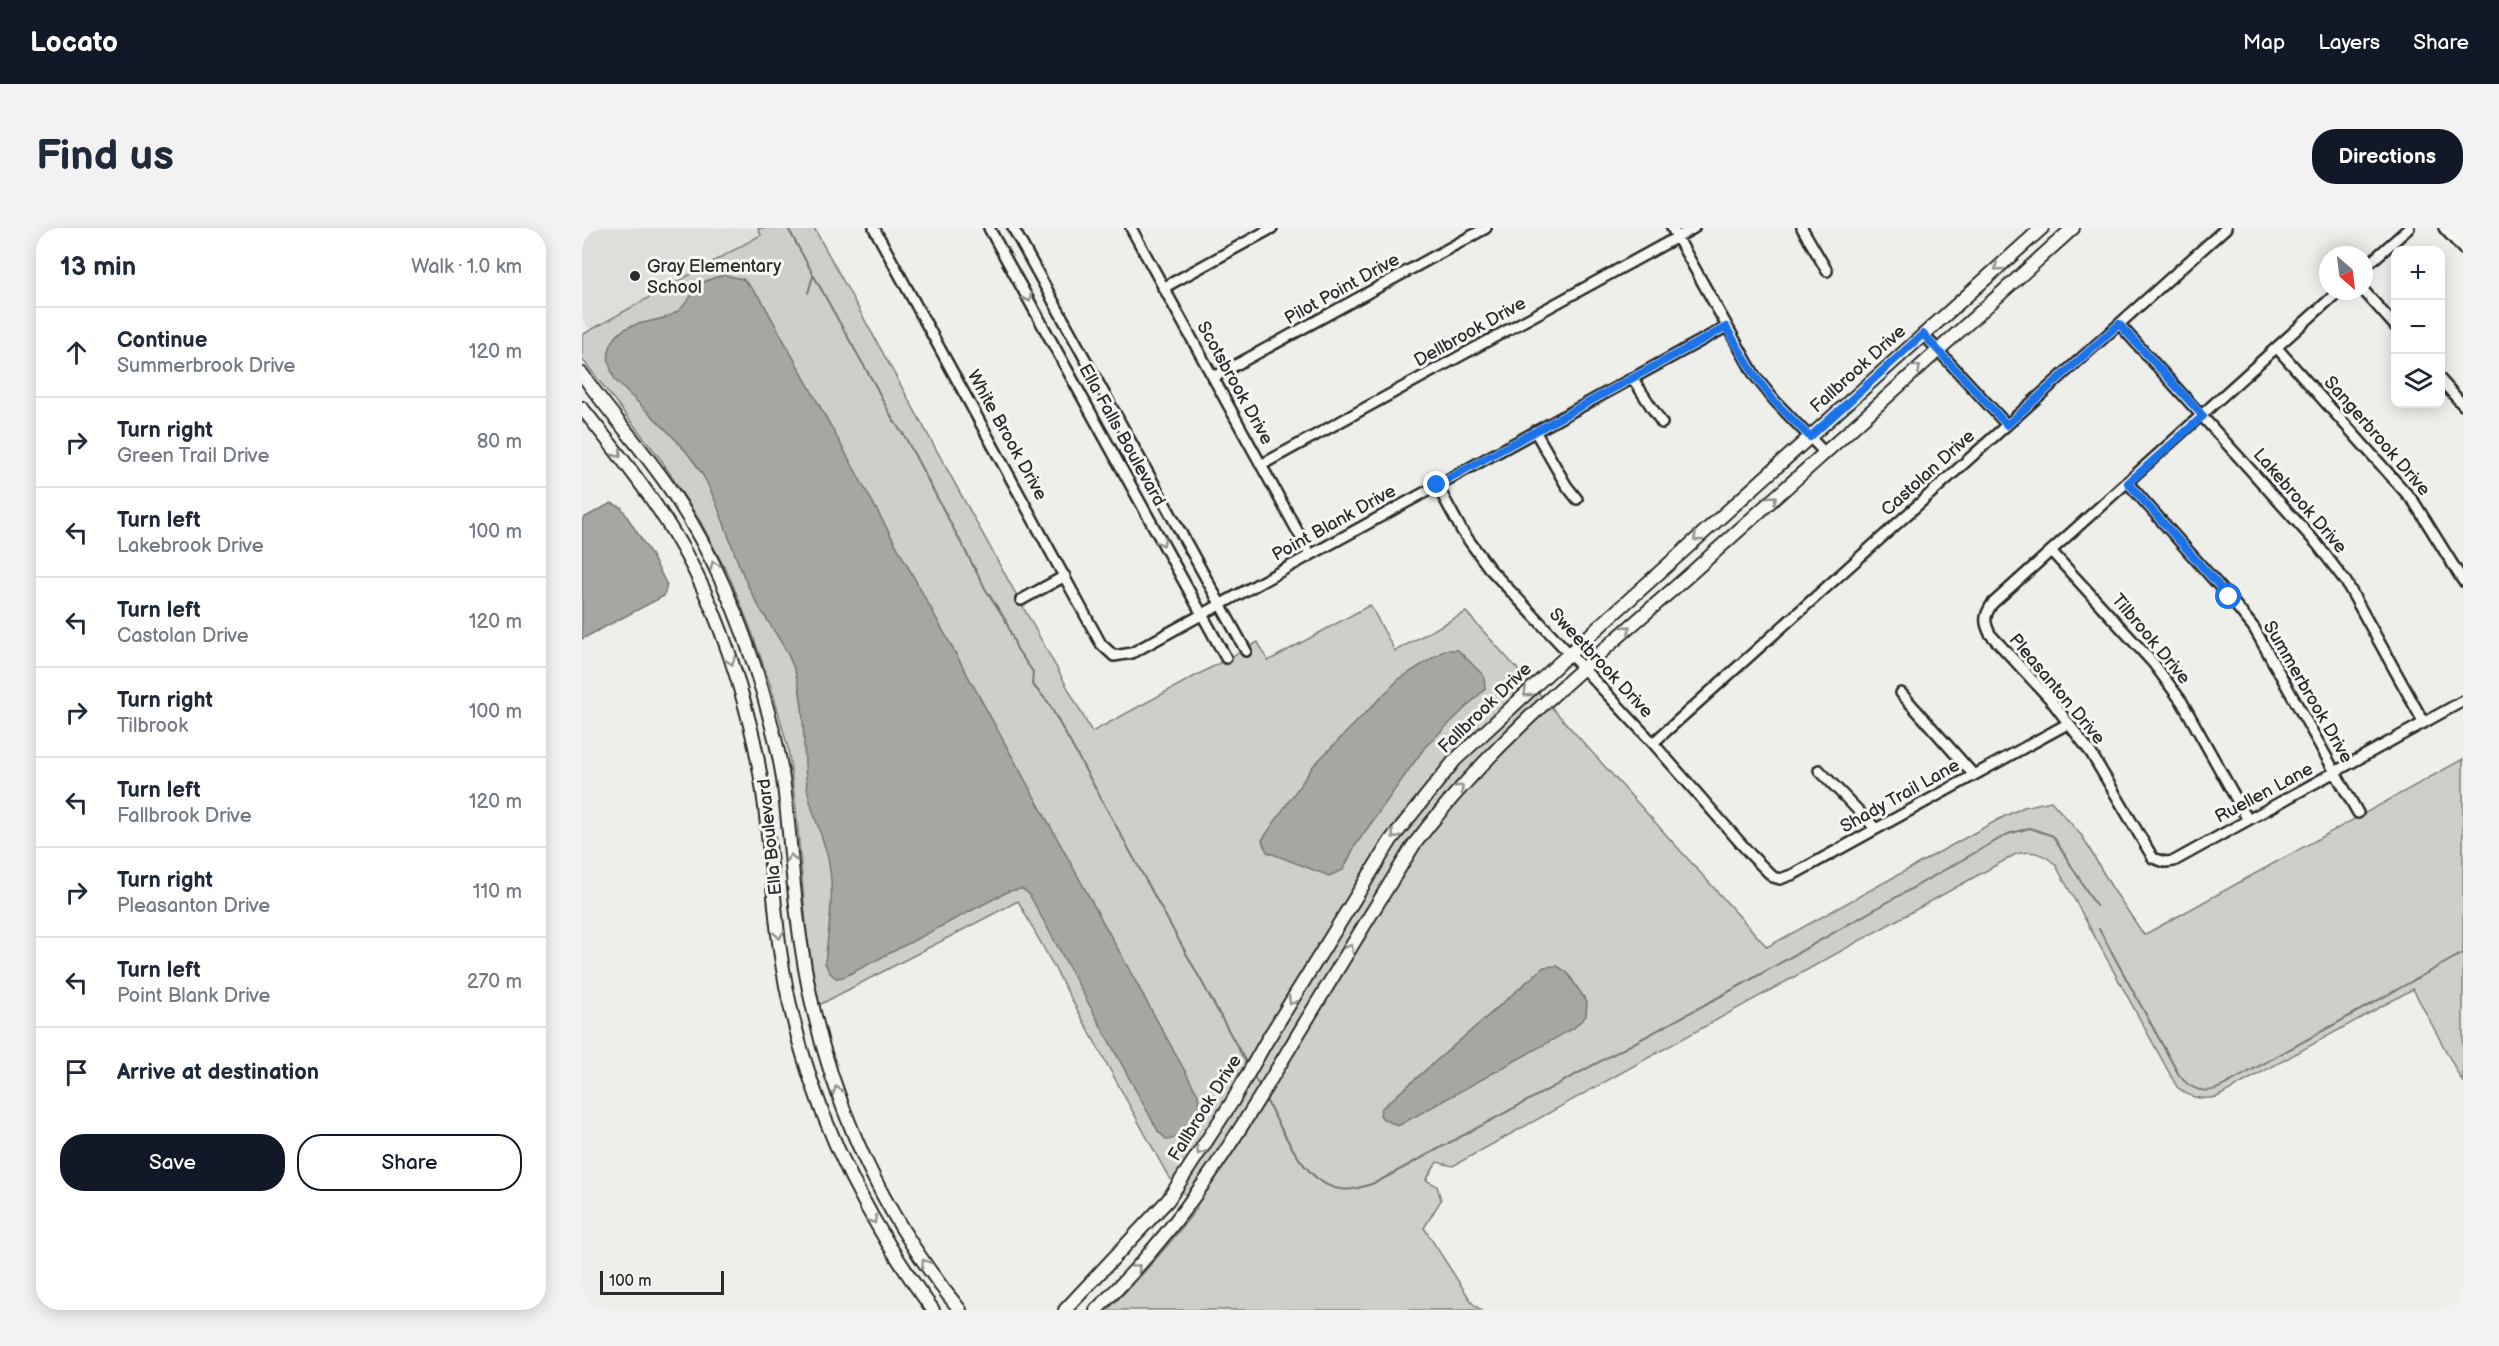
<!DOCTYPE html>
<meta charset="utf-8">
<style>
body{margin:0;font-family:"Balsamiq Sans",sans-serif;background:#f2f2f3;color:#1f2937}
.controls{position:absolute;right:18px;top:18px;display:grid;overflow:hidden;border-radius:12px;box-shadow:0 3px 15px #0003}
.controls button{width:54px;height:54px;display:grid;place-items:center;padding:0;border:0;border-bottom:2px solid #e0e1e3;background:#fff;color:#1f2937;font:30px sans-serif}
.compass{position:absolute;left:1737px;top:18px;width:54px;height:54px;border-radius:50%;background:#fff;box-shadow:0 3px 15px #0003;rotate:152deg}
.scale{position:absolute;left:18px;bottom:15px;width:124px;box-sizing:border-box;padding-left:6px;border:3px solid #2b2b2b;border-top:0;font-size:16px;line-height:21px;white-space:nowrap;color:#2b2b2b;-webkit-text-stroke:4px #f6f6f2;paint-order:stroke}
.stop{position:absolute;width:18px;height:18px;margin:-14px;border:4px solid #1a73e8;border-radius:50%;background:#fff}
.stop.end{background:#1a73e8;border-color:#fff;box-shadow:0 2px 6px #0008}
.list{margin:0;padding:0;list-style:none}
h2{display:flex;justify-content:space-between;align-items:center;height:78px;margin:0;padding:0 24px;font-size:26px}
h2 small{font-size:20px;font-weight:400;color:#747a83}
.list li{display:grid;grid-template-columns:39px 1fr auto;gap:18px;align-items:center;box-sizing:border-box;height:90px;padding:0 24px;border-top:2px solid #e0e1e3}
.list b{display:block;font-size:22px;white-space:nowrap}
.list p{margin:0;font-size:20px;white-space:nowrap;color:#747a83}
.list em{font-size:20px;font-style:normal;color:#747a83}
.actions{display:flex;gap:12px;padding:18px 24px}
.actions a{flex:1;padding:14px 0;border:2px solid #111827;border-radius:24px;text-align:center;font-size:21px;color:#111827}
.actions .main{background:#111827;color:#fff}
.icon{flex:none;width:33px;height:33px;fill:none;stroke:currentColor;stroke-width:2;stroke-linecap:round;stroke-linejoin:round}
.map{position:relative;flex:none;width:1881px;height:1082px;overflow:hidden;border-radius:24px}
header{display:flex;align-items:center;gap:36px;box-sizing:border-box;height:84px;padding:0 30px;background:#111827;color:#fff}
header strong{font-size:28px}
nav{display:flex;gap:33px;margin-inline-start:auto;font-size:21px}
.intro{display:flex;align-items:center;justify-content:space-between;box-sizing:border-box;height:144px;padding:0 36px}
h1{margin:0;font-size:42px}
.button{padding:15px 27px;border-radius:24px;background:#111827;color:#fff;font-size:21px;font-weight:700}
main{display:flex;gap:36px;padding:0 36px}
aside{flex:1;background:#fff;border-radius:24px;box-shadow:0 3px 15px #0003}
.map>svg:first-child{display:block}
</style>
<header>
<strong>Locato</strong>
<nav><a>Map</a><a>Layers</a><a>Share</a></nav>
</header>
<div class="intro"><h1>Find us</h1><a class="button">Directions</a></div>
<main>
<aside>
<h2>13 min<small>Walk · 1.0 km</small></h2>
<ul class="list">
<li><svg class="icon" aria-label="ahead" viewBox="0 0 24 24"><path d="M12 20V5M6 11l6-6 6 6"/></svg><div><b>Continue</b><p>Summerbrook Drive</p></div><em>120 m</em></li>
<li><svg class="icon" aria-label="right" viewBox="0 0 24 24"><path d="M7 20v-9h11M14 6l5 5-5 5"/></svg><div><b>Turn right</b><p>Green Trail Drive</p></div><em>80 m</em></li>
<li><svg class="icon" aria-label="left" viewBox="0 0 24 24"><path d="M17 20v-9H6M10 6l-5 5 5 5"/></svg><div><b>Turn left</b><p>Lakebrook Drive</p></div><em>100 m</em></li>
<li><svg class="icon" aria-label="left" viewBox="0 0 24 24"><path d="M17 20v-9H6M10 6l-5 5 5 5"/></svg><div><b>Turn left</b><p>Castolan Drive</p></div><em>120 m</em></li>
<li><svg class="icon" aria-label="right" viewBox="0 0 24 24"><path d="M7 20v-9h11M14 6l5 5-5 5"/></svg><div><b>Turn right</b><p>Tilbrook</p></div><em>100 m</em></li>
<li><svg class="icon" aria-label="left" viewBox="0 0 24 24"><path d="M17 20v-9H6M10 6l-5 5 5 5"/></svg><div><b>Turn left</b><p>Fallbrook Drive</p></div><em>120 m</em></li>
<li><svg class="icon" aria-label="right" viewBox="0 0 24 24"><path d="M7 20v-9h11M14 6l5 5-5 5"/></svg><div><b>Turn right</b><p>Pleasanton Drive</p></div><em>110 m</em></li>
<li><svg class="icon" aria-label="left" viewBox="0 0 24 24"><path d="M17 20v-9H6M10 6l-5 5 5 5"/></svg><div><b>Turn left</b><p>Point Blank Drive</p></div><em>270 m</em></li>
<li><svg class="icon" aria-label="arrive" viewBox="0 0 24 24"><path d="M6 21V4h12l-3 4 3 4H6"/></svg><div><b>Arrive at destination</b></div></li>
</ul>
<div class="actions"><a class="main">Save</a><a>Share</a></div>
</aside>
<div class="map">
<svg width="1881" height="1082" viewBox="0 0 1881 1082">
<rect width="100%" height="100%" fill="#eeeeea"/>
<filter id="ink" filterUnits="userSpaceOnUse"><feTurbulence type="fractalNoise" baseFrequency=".0167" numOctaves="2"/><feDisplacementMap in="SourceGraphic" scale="12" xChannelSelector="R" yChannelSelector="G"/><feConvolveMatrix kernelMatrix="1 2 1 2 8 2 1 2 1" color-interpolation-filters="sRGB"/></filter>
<g filter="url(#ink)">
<path fill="#dededb" d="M 0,0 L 176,0 L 179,7 L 8,103 L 0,89 Z"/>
<path fill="#cececa" stroke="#7c7c7a" stroke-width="1.5" d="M 176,0 L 232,0 L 510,504 L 676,414 L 686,433 L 788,377 L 813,423 L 884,384 L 1185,719 L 1421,589 L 1442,579 L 1469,573 L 1500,608 L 1529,658 L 1562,707 L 1881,531 L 1881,855 L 1831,761 L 1635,869 C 1618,872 1608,870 1595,859 L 1473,636 C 1460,625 1451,622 1434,626 L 871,938 L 855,934 L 844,952 L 855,958 L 859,972 L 842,1000 L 891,1076 L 899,1082 L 525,1082 C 558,1051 587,1017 615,980 L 586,948 L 436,673 L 237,777 L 225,708 L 214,580 L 206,520 L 191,465 L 168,399 L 148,350 L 119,295 L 80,233 L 0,131 L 0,107 L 179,7 Z"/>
<path fill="#a6a6a3" stroke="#757573" stroke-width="1.5" d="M 142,47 L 161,51 L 179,71 L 616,867 C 616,872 619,881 618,886 C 615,900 597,910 585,912 L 576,903 L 447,666 L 440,661 L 427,663 L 262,749 L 254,750 L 248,745 L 243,735 C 246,703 253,669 247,636 C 243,609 228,585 225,558 C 220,522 224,485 215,450 C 206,418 184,394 170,366 C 151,330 143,289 124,253 C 107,218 60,180 33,152 C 27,138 23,127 31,113 C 45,89 76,98 96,83 C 106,75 113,59 124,53 C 130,50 136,49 142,47 Z
M 29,275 L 39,279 L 69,326 L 85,357 L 82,368 L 0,411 L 0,291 Z
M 863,422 L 876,422 L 902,448 L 903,461 L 843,519 L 773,618 L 761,642 L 747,648 L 685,624 L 680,612 L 732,537 L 817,451 Z
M 975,738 L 985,744 L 1005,774 L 1004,788 L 992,800 L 816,898 L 801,891 L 798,887 L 799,881 L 962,739 Z"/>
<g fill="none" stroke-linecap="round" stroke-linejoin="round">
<path stroke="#757573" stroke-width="2" d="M 206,0 C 234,52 262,104 292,155 C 302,173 308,191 322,207 L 404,362 L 423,391 L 435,421 L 451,444 L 450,456 L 466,474 L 666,838
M 226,65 L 231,48
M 1517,701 L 1597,847 C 1609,863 1625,867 1643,857 L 1881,725
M 670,846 L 678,859
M 683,870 C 699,898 722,957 758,961 C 771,963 783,958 795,954 L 1161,756 L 1426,606 L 1448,600 L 1471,608 L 1514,678"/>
<defs>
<path id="minor" d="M 292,0 L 519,416 L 532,428 L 550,425 L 1144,99
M 407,0 L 644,430
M 431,0 L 664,423
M 549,0 L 728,326
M 1090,0 L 1173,148 L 1193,173 L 1243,225
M 1220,0 L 1245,43
M 1862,0 L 1881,21
M 1782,40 L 1827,0
M 581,60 L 690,0
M 1757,63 L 1410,376 C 1402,388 1402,394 1408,406 L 1468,471 L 1509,525 L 1571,630 L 1583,634 L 1592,633 L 1881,473
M 1782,63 L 1814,99
M 1537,96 L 1735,316 L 1764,354 L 1842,495
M 1341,106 L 1425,197
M 1695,120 L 1832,274 L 1881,353
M 632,149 L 904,0
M 1051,151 L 1080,195
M 1858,151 L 1881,177
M 953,203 L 984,257 L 995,271
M 679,237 L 1112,0
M 1546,255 L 1647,369 L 1672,400 L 1776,585
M 855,257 L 880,303 L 907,340 L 1071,515 L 1169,627 L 1191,649 L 1198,651 L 1212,646 L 1487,495
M 1470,324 L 1572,436 L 1600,474 L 1666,592
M 439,372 L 483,348
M 1319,465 L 1391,546
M 1071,515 L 1644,0
M 1237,542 L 1294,601"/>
<path id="major" d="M 0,146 C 28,186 61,221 88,261 C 130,322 159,392 180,462 C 189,494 198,526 202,558 C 209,613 211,668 220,722 C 240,854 293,979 378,1082
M 0,180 C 36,225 73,271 101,321 C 132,376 154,440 169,501 C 187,573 188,648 198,722 C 217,856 271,974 351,1082
M 483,1082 L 586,972 L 650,874 L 684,814 L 809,612 L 873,532 L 988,425 L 1460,0
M 514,1082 C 599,1001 655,908 715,808 C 753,745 792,681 831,618 C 908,515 1010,433 1106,348 C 1235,233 1363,116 1491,0"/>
</defs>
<use href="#minor" stroke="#2b2b2b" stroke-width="14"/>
<use href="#major" stroke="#2b2b2b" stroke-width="16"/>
<use href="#minor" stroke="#f6f6f2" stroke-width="9"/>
<use href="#major" stroke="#f6f6f2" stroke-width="12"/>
</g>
<defs><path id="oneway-chevron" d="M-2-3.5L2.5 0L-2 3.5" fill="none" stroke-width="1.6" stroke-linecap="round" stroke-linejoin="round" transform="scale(1.5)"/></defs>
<g stroke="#90908e">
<use href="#oneway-chevron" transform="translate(1416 39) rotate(138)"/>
<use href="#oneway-chevron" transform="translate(446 70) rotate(61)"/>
<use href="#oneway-chevron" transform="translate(1335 140) rotate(-43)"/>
<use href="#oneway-chevron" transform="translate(36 226) rotate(53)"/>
<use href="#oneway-chevron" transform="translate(1191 271) rotate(-42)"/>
<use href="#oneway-chevron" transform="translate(1115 310) rotate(138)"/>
<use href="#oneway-chevron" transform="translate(580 314) rotate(62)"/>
<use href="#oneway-chevron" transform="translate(132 337) rotate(-115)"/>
<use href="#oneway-chevron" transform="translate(1045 401) rotate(-42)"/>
<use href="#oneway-chevron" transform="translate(149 433) rotate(70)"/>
<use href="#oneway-chevron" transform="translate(945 465) rotate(137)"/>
<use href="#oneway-chevron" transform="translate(878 560) rotate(-47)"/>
<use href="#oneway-chevron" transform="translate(813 607) rotate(126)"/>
<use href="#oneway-chevron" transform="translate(209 630) rotate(-96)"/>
<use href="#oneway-chevron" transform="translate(197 707) rotate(83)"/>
<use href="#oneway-chevron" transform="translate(768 720) rotate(-58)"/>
<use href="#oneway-chevron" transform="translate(710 773) rotate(122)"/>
<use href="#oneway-chevron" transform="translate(255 862) rotate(-109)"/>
<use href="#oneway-chevron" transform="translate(618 923) rotate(123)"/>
<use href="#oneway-chevron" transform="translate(291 992) rotate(59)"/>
<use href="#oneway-chevron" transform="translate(343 1035) rotate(-123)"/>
<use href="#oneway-chevron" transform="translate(555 1040) rotate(-47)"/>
</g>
</g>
<g fill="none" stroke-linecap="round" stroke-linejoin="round" filter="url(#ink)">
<path stroke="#1a73e8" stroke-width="8" d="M 855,257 L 1144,99 L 1173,148 L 1192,173 L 1228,209 L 1341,106 L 1425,197 L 1537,96 L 1621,188 L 1546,255 L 1647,369"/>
</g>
<circle fill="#2b2b2b" stroke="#f6f6f2" stroke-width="2" cx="53" cy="48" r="6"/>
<g text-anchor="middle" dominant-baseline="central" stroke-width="6" stroke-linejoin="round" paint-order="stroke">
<g font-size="18" fill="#2b2b2b" stroke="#f6f6f2" text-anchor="start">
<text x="65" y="38">Gray Elementary<tspan x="65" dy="21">School</tspan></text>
</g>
<g font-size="18" fill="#2b2b2b" stroke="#f6f6f2">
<text transform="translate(760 61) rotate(-29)">Pilot Point Drive</text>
<text transform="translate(888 104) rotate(-29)">Dellbrook Drive</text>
<text transform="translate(1276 141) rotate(-42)">Fallbrook Drive</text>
<text transform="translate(653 155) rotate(61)">Scotsbrook Drive</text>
<text transform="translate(425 207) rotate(61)">White Brook Drive</text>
<text transform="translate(540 207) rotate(61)">Ella Falls Boulevard</text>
<text transform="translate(1795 208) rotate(49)">Sangerbrook Drive</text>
<text transform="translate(1346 245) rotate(-42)">Castolan Drive</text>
<text transform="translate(1718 273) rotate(49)">Lakebrook Drive</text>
<text transform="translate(752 295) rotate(-29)">Point Blank Drive</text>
<text transform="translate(1569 411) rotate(50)">Tilbrook Drive</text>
<text transform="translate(1019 435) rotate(47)">Sweetbrook Drive</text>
<text transform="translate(1475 461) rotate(50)">Pleasanton Drive</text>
<text transform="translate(1726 464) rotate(60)">Summerbrook Drive</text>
<text transform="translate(903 480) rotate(-44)">Fallbrook Drive</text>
<text transform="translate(1682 565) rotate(-28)">Ruellen Lane</text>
<text transform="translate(1318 568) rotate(-29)">Shady Trail Lane</text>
<text transform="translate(188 609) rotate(-96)">Ella Boulevard</text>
<text transform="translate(623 880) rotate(-58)">Fallbrook Drive</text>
</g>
</g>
</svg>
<div class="controls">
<button>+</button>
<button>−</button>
<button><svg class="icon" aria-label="layers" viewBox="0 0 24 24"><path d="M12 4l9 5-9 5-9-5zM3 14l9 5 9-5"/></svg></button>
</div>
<svg class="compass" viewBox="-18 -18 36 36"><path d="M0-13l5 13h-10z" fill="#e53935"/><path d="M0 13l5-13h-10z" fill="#747a83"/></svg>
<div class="scale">100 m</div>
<div class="stop" style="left:1647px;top:369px"></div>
<div class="stop end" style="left:855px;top:257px"></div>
</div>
</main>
